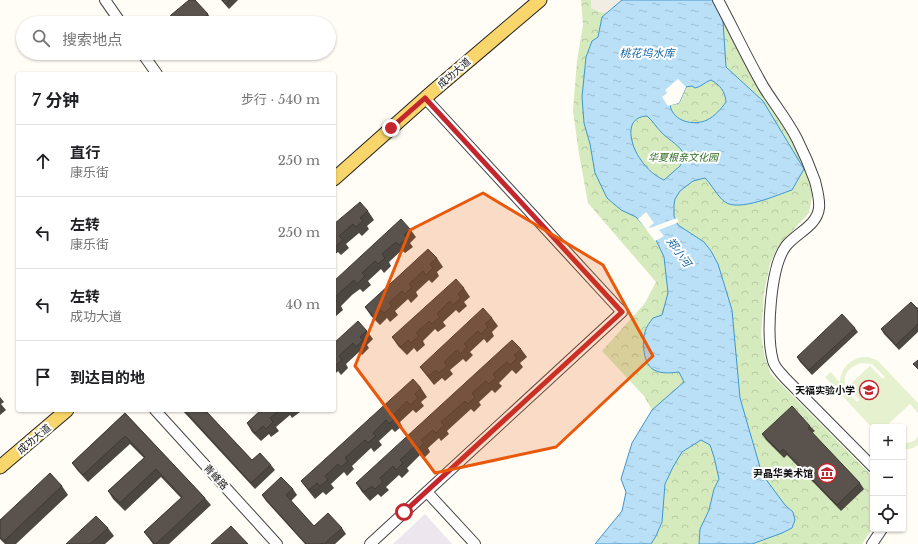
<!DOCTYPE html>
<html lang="zh">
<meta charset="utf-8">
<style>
body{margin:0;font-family:"Libre Baskerville","Noto Sans SC",serif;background:#f2f2f2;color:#202124}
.controls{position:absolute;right:12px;bottom:12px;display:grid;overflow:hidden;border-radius:4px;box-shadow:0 1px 3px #0004}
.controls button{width:36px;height:36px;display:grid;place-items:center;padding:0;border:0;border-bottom:1px solid #e0e0e0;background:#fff;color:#202124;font:20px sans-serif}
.stop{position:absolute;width:12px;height:12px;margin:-9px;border:3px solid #c4262e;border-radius:50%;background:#fff}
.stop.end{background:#c4262e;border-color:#fff;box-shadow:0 1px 4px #0008}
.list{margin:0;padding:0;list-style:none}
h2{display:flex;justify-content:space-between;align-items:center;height:52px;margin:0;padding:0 16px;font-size:17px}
h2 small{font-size:13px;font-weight:400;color:#757577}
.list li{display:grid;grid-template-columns:26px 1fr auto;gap:12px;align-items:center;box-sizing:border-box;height:72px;padding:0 16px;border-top:1px solid #e0e0e0}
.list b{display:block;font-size:15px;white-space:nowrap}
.list p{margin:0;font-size:13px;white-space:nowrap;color:#757577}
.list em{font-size:13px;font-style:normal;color:#757577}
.icon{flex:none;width:22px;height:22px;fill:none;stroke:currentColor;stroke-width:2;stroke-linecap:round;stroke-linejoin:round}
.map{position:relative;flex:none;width:918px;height:544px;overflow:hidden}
.search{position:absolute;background:#fff;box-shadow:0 1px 3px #0004;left:16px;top:16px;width:320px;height:44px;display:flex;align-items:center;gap:10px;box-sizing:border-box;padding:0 14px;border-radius:22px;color:#757577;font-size:15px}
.panel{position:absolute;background:#fff;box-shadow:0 1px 3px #0004;left:16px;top:72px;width:320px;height:340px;border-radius:4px}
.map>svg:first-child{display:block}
</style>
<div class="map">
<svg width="918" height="544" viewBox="0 0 918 544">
<defs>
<pattern id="park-crowns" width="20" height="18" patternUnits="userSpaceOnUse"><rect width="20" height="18" fill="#d5ebbd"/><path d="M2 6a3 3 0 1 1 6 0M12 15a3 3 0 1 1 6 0" fill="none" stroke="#b6c8a1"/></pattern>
<pattern id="water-ripples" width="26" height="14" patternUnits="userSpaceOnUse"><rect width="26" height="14" fill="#b9e0f7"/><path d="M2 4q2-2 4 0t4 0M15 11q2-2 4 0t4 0" fill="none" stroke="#9ebfd3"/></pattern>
</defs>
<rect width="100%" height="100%" fill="#fffdf5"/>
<path fill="#eee6ef" d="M 425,514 L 452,544 L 393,544 Z"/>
<path fill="url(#park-crowns)" d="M 581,0 L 715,0 L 759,85 L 798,150 L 808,174 L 812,196 L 809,213 L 778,246 L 770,264 L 764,293 L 761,335 L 765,358 L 771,374 L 873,477 L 873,527 L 862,544 L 595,544 L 622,511 L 626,492 L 621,479 L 632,443 L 652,410 L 644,396 L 602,351 L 645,303 L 656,282 L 588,203 L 579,154 L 573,111 L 577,61 L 583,25 Z"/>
<path fill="#e6f2cf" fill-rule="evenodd" d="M 862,357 L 868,357 L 877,360 L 918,403 L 918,413 L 910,404 L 885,427 L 873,427 L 873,429 L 825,377 L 831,372 L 840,383 C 840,369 849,360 862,357 ZM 860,363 L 872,364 L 885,377 L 883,379 L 870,366 L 847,387 L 860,400 L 857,402 C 843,388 837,373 860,363 Z
M 918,437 L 918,445 L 913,448 L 903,450 L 903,444 L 914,441 Z"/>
<path fill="#f1ede2" d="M 591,0 L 652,0 L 607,22 L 607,13 L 599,12 L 591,8 Z"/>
<path fill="url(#water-ripples)" stroke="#3f96cf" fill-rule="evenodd" d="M 622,0 L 713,0 L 723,21 L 726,67 L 763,101 L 804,169 L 792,190 C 777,195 739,212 725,202 C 718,197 712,185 705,178 L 693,181 L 680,191 L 675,199 L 674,205 L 674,216 L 678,225 L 704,242 L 711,251 L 718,264 L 732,310 L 740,398 L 762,474 L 785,505 L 793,512 L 795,520 L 792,528 L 782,533 L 752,544 L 699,544 L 700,529 L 709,510 L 714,489 L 719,479 L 714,457 L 710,445 L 701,440 L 682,452 L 673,467 L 665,484 L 662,522 L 656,536 L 651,544 L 595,544 L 622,511 L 626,492 L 621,479 L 632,443 L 652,410 L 684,382 L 679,372 C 670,373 662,374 654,370 C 643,364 642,343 645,332 C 646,327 650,322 653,318 L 662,315 L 668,293 L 664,257 L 656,240 L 636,217 L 621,210 L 607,198 L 595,173 L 590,144 L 584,123 L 582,97 L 586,57 L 592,41 L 598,37 L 602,17 ZM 711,80 C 720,85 725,91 726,102 C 721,109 715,116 707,120 C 694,126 673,122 670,105 L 679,103 L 686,87 L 692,86 L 695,88 C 701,87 705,82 711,80 ZM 647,116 C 653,121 656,127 662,133 C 670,141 680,145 685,156 L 680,166 L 664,180 C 655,176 647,169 641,160 C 631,147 622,117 647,116 Z"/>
<path fill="#fffdf5" d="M 678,79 L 686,87 L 679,103 L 668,106 L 662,97 L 667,93 L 665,90 Z
M 646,212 L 654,223 L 649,227 L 650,228 L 677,218 L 679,222 L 659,230 L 664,236 L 655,241 L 638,219 Z"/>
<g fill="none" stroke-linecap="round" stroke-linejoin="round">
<defs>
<path id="minor" d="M 105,0 L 121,23
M 718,0 C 733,28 747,58 763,86 C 774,104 788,121 797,139 C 804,153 810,167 815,181 C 817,190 820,199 819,208 C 817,226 796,233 786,246 C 770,267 766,336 773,361 C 775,368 781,373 785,378 L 873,467
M 142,53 L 157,74
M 155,410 L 277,544
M 427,492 L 475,544
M 370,544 L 622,312 L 425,98
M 872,544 L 882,529"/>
<path id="major" d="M 334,179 L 432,92 L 540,0
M 0,467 L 67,410"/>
</defs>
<use href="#minor" stroke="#444" stroke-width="12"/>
<use href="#major" stroke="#222" stroke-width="15"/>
<use href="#minor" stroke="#fff" stroke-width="10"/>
<use href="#major" stroke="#f9d66b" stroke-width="13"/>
</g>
<path fill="#4d4742" d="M 221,0 L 238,0 L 229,9 Z
M 208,14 L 211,19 L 206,23 L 168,23 Z
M 368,211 L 374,220 L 367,226 L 369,229 L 362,236 L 359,233 L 346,244 L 349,248 L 341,255 L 338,252 L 334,255 L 334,224 Z
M 410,229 L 416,237 L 410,243 L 413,247 L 405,253 L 402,250 L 389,262 L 391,266 L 384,273 L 381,269 L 368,281 L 371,285 L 363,292 L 360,289 L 352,295 L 341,306 L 343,310 L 336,316 L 334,314 L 334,281 Z
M 437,258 L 443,267 L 437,272 L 439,276 L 432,283 L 429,280 L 416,292 L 418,296 L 411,303 L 408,299 L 395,311 L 398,315 L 390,322 L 387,318 L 380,325 L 371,316 L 365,307 Z
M 464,288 L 470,297 L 464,302 L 467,306 L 459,313 L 456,310 L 443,322 L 446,326 L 438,332 L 435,329 L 423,341 L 425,345 L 417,352 L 414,348 L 407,355 L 398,346 L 392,337 Z
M 918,308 L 918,332 L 899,350 L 884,334 L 881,329 Z
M 492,318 L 498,326 L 492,332 L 494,336 L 487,343 L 484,339 L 470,352 L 473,355 L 466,362 L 463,359 L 450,370 L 453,374 L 445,381 L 442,378 L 434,385 L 426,375 L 420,367 Z
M 855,328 L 858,332 L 812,375 L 800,362 L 797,357 Z
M 367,331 L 373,339 L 367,345 L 369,348 L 362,355 L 359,352 L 346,364 L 348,368 L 341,375 L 338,371 L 334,375 L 334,343 Z
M 521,349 L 527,357 L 520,363 L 523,367 L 516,374 L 512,370 L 499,383 L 502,386 L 495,393 L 492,390 L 479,402 L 481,405 L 474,412 L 471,409 L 447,431 L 449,434 L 441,441 L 439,438 L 428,448 L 430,452 L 423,459 L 420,455 L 407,468 L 409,471 L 402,478 L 399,475 L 386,487 L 389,490 L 381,497 L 378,494 L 370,501 L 362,492 L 356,483 Z
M 421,388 L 427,397 L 421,402 L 424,406 L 416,413 L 413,410 L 400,422 L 402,426 L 395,432 L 392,429 L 379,441 L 382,445 L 374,452 L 371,448 L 352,466 L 354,469 L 347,476 L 344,472 L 331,484 L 334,488 L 326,495 L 323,492 L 315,499 L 307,489 L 301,481 Z
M 0,397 L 4,402 L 1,404 L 6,410 L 0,415 Z
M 182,410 L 205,410 L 252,460 L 271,465 L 275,470 L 255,489 Z
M 261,410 L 299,410 L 300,412 L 292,418 L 290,415 L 276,427 L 279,431 L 271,437 L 269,434 L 261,441 L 252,432 L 247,423 Z
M 125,413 L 205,498 L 211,505 L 169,544 L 153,544 L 144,532 L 181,498 L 161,477 L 125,511 L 113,499 L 108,491 L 144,458 L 130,444 L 88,482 L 77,470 L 72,463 Z
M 810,426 L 815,431 L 812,433 L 860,483 L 864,489 L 841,511 L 787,455 L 784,458 L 766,440 L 762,434 Z
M 62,486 L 68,495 L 16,544 L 5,544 L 0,539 L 0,520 Z
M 293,489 L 297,495 L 291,501 L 314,526 L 342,528 L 346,534 L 335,544 L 305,544 L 266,501 L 262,495 Z
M 108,528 L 114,536 L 105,544 L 66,544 Z"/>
<path fill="#5a524d" stroke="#3f3936" d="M 189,0 L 195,0 L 208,14 L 198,23 L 168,23 L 168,21 L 171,15 Z
M 222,0 L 230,0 L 226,4 Z
M 360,202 L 368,211 L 360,218 L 363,221 L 356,227 L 353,224 L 339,236 L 343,240 L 335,247 L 334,246 L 334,224 Z
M 401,219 L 410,229 L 404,235 L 407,238 L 399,245 L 396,242 L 382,254 L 385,258 L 378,264 L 375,261 L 362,273 L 365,276 L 357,284 L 354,280 L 346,287 L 334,298 L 337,301 L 334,304 L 334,281 Z
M 428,249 L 437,258 L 430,264 L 433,268 L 426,275 L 423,271 L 409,284 L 412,287 L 405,294 L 402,291 L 389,303 L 392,306 L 384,313 L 381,310 L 374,317 L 365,307 Z
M 456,279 L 464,288 L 458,294 L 461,298 L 453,305 L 450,301 L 437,314 L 440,317 L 432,324 L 429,321 L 416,333 L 419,336 L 411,343 L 408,340 L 401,347 L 392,337 Z
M 911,302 L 917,308 L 918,308 L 918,324 L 896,345 L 881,329 Z
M 483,308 L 492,318 L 485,324 L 488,327 L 481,334 L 478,331 L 464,344 L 467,347 L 460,354 L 457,350 L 444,362 L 447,366 L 439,373 L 436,370 L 428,376 L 420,367 Z
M 842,314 L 855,328 L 809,370 L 797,357 Z
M 358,321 L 367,331 L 360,337 L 363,340 L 356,347 L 353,343 L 339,356 L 342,360 L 335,366 L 334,365 L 334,343 Z
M 512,340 L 521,349 L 514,355 L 517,358 L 510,365 L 507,362 L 493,374 L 496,378 L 489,384 L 486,381 L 472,393 L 475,397 L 468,404 L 465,401 L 441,422 L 444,425 L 436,433 L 433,430 L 421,440 L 424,443 L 417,450 L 414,447 L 400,460 L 403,463 L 396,470 L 393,466 L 380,478 L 383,482 L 375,489 L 372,486 L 364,492 L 356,483 Z
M 918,360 L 918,369 L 913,364 Z
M 413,379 L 421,388 L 415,394 L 418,398 L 410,405 L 407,401 L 394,414 L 397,417 L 389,424 L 386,420 L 373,433 L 376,436 L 368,443 L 365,440 L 345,458 L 348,461 L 341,467 L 338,464 L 325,476 L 328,480 L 320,486 L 317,483 L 309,490 L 301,481 Z
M 792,406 L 810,426 L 808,428 L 860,483 L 837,505 L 783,449 L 780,452 L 762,434 Z
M 184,410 L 205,410 L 252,460 L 260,453 L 271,465 L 251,483 Z
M 261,410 L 280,410 L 270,418 L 273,422 L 266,429 L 263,426 L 255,433 L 247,423 Z
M 125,413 L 205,498 L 156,544 L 155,544 L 144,532 L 182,497 L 156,469 L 120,503 L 108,491 L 145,457 L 125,436 L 83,475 L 72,463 Z
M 50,473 L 62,486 L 4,541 L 0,537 L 0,520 Z
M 281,477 L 293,489 L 286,495 L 314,526 L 328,513 L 342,528 L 324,544 L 323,544 L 322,543 L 321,544 L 306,544 L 262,495 Z
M 96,516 L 108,528 L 90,544 L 66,544 Z
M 231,526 L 248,544 L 211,544 Z"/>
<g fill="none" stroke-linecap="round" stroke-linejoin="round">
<path stroke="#c4262e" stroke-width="5" d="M 391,128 L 425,98 L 622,312 L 404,512"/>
</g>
<path fill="#e8590c" fill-opacity="0.2" stroke="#e8590c" stroke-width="3" stroke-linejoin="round" d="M 483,193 L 603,265 L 653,356 L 556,447 L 435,473 L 355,366 L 410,230 Z"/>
<defs>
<symbol id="school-ring" viewBox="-11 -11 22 22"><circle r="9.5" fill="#fff" stroke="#c4262e" stroke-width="1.5"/><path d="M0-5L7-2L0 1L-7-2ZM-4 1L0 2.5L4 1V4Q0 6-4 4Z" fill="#c4262e"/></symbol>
<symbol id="museum-ring" viewBox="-11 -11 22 22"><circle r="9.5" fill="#fff" stroke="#c4262e" stroke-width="1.5"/><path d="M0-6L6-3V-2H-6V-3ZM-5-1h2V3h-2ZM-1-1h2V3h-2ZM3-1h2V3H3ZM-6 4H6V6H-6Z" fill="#c4262e"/></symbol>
</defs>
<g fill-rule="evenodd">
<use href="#school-ring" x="858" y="379" width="22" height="22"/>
<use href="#museum-ring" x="816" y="462" width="22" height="22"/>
</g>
<g text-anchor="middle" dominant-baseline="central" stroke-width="4" stroke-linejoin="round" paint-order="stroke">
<g font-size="10" fill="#111" stroke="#fff">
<text transform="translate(454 73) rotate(-41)">成功大道</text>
<text transform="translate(34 439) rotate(-40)">成功大道</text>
<text transform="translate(216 477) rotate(48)">青峰路</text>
</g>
<g font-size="10" font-style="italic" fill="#2f6b1f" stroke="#fff">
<text x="683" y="157">华夏根亲文化园</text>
</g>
<g font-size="10" font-weight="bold" fill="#111" stroke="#fff" text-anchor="end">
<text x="855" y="390">天福实验小学</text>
<text x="813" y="473">尹晶华美术馆</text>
</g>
<g font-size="11" font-style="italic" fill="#1768a6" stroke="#fff">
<text x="647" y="53">桃花坞水库</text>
<text transform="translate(679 252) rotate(54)">郑小河</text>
</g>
</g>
</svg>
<div class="controls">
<button>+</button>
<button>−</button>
<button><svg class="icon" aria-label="locate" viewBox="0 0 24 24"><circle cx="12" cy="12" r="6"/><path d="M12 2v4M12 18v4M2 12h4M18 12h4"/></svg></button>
</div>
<div class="stop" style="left:404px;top:512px"></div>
<div class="stop end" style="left:391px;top:128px"></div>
<div class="search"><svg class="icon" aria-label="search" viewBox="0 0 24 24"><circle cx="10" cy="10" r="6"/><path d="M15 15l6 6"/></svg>搜索地点</div>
<section class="panel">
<h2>7 分钟<small>步行 · 540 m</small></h2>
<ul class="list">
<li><svg class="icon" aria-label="ahead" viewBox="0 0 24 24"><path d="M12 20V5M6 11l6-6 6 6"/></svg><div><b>直行</b><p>康乐街</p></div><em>250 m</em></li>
<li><svg class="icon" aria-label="left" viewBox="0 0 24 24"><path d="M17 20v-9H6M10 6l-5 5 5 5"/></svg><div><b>左转</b><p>康乐街</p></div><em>250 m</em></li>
<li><svg class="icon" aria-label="left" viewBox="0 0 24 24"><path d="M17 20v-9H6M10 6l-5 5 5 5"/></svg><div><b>左转</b><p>成功大道</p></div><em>40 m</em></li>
<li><svg class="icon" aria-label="arrive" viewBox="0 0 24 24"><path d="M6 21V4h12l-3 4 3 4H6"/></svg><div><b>到达目的地</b></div></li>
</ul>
</section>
</div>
